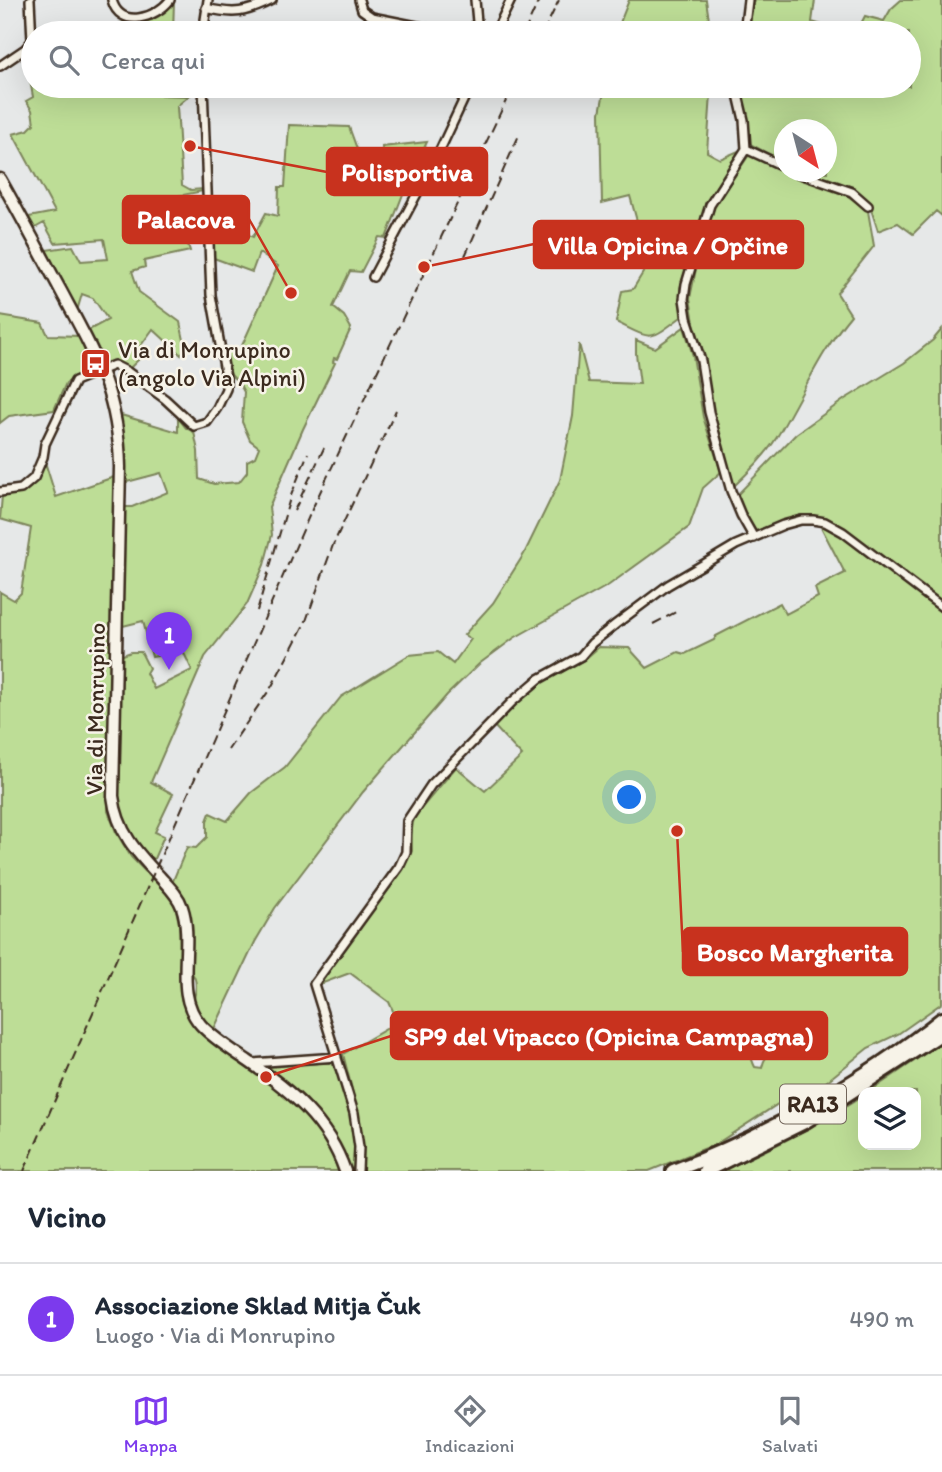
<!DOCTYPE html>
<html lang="it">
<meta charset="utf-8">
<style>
body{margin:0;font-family:Itim,sans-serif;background:#f6f6f7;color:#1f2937}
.controls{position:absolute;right:21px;bottom:21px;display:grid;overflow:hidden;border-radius:14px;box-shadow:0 7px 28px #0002}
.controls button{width:63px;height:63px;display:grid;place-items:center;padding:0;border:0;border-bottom:2px solid #e0e1e3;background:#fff;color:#1f2937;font:35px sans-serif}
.compass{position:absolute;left:774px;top:119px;width:63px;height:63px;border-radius:50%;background:#fff;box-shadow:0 7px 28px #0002;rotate:144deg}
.you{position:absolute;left:630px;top:798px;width:24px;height:24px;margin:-18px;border:5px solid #fff;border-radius:50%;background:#1a73e8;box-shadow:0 0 0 10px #1a73e833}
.badge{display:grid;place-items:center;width:46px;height:46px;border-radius:50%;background:#7c3aed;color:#fff;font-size:23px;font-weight:700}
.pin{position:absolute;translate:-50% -58px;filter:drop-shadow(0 2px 4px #0008)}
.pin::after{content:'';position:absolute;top:37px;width:24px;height:21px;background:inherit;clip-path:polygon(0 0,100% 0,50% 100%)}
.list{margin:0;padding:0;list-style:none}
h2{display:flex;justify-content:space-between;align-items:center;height:91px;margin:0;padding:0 28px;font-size:30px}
h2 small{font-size:23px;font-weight:400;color:#747a83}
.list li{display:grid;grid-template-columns:46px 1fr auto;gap:21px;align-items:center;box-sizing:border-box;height:112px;padding:0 28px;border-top:2px solid #e0e1e3}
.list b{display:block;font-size:26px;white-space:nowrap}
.list p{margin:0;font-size:23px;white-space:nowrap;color:#747a83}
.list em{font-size:23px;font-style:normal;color:#747a83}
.icon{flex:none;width:38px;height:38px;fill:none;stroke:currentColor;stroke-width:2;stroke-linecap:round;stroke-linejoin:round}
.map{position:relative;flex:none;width:942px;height:1171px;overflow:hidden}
.search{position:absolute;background:#fff;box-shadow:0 7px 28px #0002;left:21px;right:21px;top:21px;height:77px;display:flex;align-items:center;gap:18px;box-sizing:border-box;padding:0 24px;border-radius:38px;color:#747a83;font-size:26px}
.sheet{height:203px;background:#fff}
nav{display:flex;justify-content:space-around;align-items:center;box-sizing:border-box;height:98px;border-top:2px solid #e0e1e3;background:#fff;font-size:19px;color:#747a83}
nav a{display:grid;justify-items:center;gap:4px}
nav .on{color:#7c3aed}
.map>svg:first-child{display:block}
</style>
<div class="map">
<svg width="942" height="1171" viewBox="0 0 942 1171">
<rect width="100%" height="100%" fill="#e6e8e8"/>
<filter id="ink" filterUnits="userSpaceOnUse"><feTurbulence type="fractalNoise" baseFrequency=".0143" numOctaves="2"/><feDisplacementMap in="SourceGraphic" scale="14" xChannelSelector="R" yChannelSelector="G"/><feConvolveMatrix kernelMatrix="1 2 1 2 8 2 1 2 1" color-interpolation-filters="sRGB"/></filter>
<g filter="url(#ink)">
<path fill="#bddd96" stroke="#7c845a" stroke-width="2" fill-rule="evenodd" d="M 629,0 L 706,0 L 711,33 L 616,33 Z
M 754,0 L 815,0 L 812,22 L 849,33 L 748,33 Z
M 901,0 L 942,0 L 942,216 L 936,211 L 913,234 L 898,223 L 878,231 L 868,200 L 850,187 L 805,172 L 827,172 L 827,130 L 785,130 L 784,162 L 750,144 L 742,86 L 909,86 L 909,33 L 856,33 L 865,16 L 884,21 L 891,9 Z
M 174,1 L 173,33 L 89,33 L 121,23 L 152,20 Z
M 33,78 L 33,86 L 150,86 L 160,87 L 161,95 L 189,96 L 177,106 L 182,185 L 191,190 L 203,189 L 203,191 L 173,197 L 190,251 L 144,261 L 145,267 L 132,271 L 139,292 L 180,322 L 186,349 L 181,355 L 153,329 L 139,348 L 145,353 L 129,369 L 115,361 L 104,363 L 87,331 L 108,320 L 93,298 L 82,294 L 77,311 L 46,250 L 73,246 L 81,261 L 108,259 L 104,239 L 55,243 L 44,223 L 35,228 L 29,217 L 55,212 L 13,134 L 28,130 L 34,124 L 32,110 L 26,101 L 33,97 L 30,80 Z
M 605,86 L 709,86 L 711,94 L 707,152 L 720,159 L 741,150 L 730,164 L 706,203 L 680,288 L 681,317 C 648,342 653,340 616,322 L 622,291 L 633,289 L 644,271 L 645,250 L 630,196 L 602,203 L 600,113 Z
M 289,125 L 349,127 L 361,160 L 366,190 L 384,187 L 388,175 L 383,171 L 382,147 L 427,142 L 407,184 L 386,238 L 379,237 L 361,272 L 350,271 L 333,307 L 344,316 L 351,328 L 337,359 L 334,358 L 333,362 L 335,363 L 303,429 L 269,507 L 272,535 L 264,565 L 247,604 L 205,657 L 151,782 L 173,794 L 155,832 L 164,836 L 153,861 C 135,841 123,825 117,799 L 120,656 L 131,652 L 141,652 L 149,668 L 146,673 L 154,689 L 192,670 L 183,651 L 152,657 L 143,621 L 123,626 L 123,507 L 132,507 L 168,492 L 161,473 L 127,482 L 121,415 L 178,432 L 178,418 L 186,428 L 194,432 L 198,451 L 199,479 L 214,484 L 239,482 L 247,472 L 247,461 L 255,457 L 259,447 L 250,440 L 242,422 L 244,392 L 239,383 L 231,375 L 224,350 L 240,350 L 278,266 L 259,253 L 252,272 L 211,257 L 216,221 L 253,237 L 266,213 L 278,216 L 279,187 L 285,187 Z
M 749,155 L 800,179 L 844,193 L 868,211 L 874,246 L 837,293 L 851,315 C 820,352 802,396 777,437 C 766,455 749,472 734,486 L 713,412 L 704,354 L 694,323 L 690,298 L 698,259 L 715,205 Z
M 0,316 L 42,323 L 48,335 L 80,336 L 94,366 L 66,383 L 54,410 L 9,416 L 0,423 Z
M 684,327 L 693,356 L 703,417 L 721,472 L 703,488 L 689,527 L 609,585 L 514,638 L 479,664 L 447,695 L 363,792 L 275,908 L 255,942 L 214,1029 L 200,1017 L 192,1006 C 195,995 199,982 192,973 C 192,940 194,910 172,883 L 187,847 L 196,848 L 207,837 L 207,821 L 210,813 L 227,821 L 251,793 L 285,767 L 341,697 L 409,655 L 438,652 L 453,664 L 471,639 L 464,635 L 493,603 L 524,554 L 560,480 L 573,416 L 579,344 L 589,382 L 640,384 L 636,354 L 636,340 L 655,348 Z
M 942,329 L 942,603 L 835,522 C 803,512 787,517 757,532 L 744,515 L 737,495 L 796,434 L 845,399 L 904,363 L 933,340 Z
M 45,462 L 56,497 L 114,477 L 108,811 L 116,832 L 131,857 L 174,901 L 179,923 L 181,999 L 189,1017 L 208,1038 L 301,1105 L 321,1132 L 340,1171 L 0,1171 L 0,592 L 14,600 L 21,593 L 31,528 L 0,519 L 2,496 C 31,494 34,487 45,462 Z
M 820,525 C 865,544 904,581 942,611 L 942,1003 L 898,1034 L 868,1048 L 826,1082 L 798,1098 L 781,1102 L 716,1144 L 649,1171 L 363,1171 L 361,1125 L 343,1054 L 398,1022 L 389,1002 L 350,973 L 318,985 L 403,870 L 412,851 L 411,835 L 414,817 L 456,767 L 485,791 L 522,756 L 494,726 L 533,688 L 584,660 L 599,647 L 629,648 L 647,668 L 678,652 L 685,654 L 714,640 L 716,636 L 780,603 L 786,614 L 818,597 L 815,588 L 845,573 ZM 763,1034 L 767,1040 L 774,1040 L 777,1035 L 779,1045 L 777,1051 C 767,1054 764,1058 762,1068 L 755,1067 C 747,1052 753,1046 763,1034 Z
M 942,1042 L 942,1171 L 720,1171 C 770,1150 818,1125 863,1096 L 863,1145 L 916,1145 L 916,1092 L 869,1092 Z
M 319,1063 L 332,1063 C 349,1097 360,1133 356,1171 L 348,1171 L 338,1148 L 261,1067 Z"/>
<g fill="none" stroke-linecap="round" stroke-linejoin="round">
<defs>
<path id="minor" d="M 112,0 C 120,30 156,18 170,0
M 359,0 L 362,10 L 372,17 L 452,33
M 475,0 L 478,33
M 206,8 C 234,15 246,13 272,0
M 203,33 L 208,0
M 495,33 L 511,0
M 744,33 L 748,0
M 0,66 L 25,49 L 32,41 L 30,0
M 736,86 L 744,120 L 746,149 L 710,205 L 686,284 L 684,299 L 687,318 L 701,361 L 709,412 L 731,491 L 741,515 L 754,538
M 746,149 L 785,167
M 795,172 L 852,192 L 868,206
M 373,277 L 439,152 L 470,86
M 0,492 L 21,489 L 34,478 L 43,457 L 45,444 L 75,381 L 114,365 L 128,372 L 165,399 L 194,426 L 207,422 L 217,408 L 226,389 L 226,378 L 211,295 L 203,86
M 252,1063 L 337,1057
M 358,1171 L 359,1147 L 354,1113 L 314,984 L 399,867 L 406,852 L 407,821 L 431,785 L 512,702 L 539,679 L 581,656 L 592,643 L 616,624 L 668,585 L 704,564 L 736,545 L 783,525 L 801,520 L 813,520 L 825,522 L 843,532 L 942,607"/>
<path id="secondary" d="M 0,179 C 21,216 41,254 61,291 C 94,353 119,394 120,467 L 113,796 C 117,831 136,852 160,877 C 168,886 178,895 182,907 C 195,945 172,993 201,1025 C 214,1039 232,1050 248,1061 C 290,1090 328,1121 345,1171"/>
<path id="motorway" d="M 673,1171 C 764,1137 866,1080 942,1019
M 705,1171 L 806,1121 L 942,1033"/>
</defs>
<use href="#minor" stroke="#3b2a1e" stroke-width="12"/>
<use href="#secondary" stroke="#3b2a1e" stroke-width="15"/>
<use href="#motorway" stroke="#3b2a1e" stroke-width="18"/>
<use href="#minor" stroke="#f7f3e8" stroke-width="7"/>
<use href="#secondary" stroke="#f7f3e8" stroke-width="10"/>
<use href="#motorway" stroke="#f7f3e8" stroke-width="12"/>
<path stroke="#3b2a1e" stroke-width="2" stroke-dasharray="10 5" stroke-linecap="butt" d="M 524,33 L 539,0
M 543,33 L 559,0
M 465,256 L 520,133
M 294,511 L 324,448
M 257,611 L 290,498 L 308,453
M 653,624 L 676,612
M 228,750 L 272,686 L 306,621 L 333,545 L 396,410
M 24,1171 L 313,507 L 513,86"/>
</g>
</g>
<defs>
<symbol id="bus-square" viewBox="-11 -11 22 22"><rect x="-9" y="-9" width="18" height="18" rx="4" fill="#c8321e" stroke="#f7f3e8"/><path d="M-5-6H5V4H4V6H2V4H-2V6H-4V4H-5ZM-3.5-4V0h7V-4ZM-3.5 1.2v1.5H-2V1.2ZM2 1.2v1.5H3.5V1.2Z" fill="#fff"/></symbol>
</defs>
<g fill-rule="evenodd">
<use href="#bus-square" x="78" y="346" width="35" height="35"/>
</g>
<g text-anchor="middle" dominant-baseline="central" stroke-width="5" stroke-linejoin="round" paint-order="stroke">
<rect fill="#f7f3e8" stroke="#73665b" stroke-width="2" x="780" y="1084.5" width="66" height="39" rx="5"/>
<g font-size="23" font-weight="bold" fill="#3b2a1e">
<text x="813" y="1104">RA13</text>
</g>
<g font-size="24" fill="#3b2a1e" stroke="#f7f3e8" text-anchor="start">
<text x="118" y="349">Via di Monrupino<tspan x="118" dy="28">(angolo Via Alpini)</tspan></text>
</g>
<g font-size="24" fill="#3b2a1e" stroke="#f7f3e8">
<text transform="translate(95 709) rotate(-89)">Via di Monrupino</text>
</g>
</g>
<path fill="none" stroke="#c8321e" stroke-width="2.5" d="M190 146L327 172M291 293L249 219M424 267L534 244M677 831L683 952M266 1077L391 1036"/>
<g fill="#c8321e" stroke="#f7f3e8" stroke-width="2.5">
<circle cx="190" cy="146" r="7"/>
<circle cx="291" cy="293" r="7"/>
<circle cx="424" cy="267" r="7"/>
<circle cx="677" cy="831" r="7"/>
<circle cx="266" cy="1077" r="7"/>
</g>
<g fill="#c8321e" stroke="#c8321e" stroke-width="2.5">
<rect x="327" y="148" width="160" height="47" rx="7"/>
<rect x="123" y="196" width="126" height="47" rx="7"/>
<rect x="534" y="221" width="269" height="47" rx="7"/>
<rect x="683" y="928" width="224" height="47" rx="7"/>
<rect x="391" y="1012" width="436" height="47" rx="7"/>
</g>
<g font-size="26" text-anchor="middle" font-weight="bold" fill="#fff">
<text x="407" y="181">Polisportiva</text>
<text x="186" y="228">Palacova</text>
<text x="668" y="254">Villa Opicina / Opčine</text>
<text x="795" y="961">Bosco Margherita</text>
<text x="609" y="1045">SP9 del Vipacco (Opicina Campagna)</text>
</g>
</svg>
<div class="controls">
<button><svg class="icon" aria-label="layers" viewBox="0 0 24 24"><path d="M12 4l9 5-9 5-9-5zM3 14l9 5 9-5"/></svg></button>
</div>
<svg class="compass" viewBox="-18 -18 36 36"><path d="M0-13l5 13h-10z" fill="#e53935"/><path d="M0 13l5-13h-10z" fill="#747a83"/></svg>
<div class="you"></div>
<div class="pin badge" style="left:169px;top:670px">1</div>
<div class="search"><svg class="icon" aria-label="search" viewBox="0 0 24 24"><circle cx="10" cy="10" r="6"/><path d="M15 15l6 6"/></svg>Cerca qui</div>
</div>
<section class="sheet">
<h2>Vicino<small></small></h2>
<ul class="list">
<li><span class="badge">1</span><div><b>Associazione Sklad Mitja Čuk</b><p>Luogo · Via di Monrupino</p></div><em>490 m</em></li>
</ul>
</section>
<nav>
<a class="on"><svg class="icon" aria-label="map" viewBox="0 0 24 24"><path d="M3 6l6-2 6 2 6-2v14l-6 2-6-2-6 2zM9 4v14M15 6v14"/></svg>Mappa</a>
<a><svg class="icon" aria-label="directions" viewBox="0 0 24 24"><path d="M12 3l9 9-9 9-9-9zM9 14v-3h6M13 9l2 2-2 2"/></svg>Indicazioni</a>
<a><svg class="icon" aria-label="saved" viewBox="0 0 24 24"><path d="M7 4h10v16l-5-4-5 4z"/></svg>Salvati</a>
</nav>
